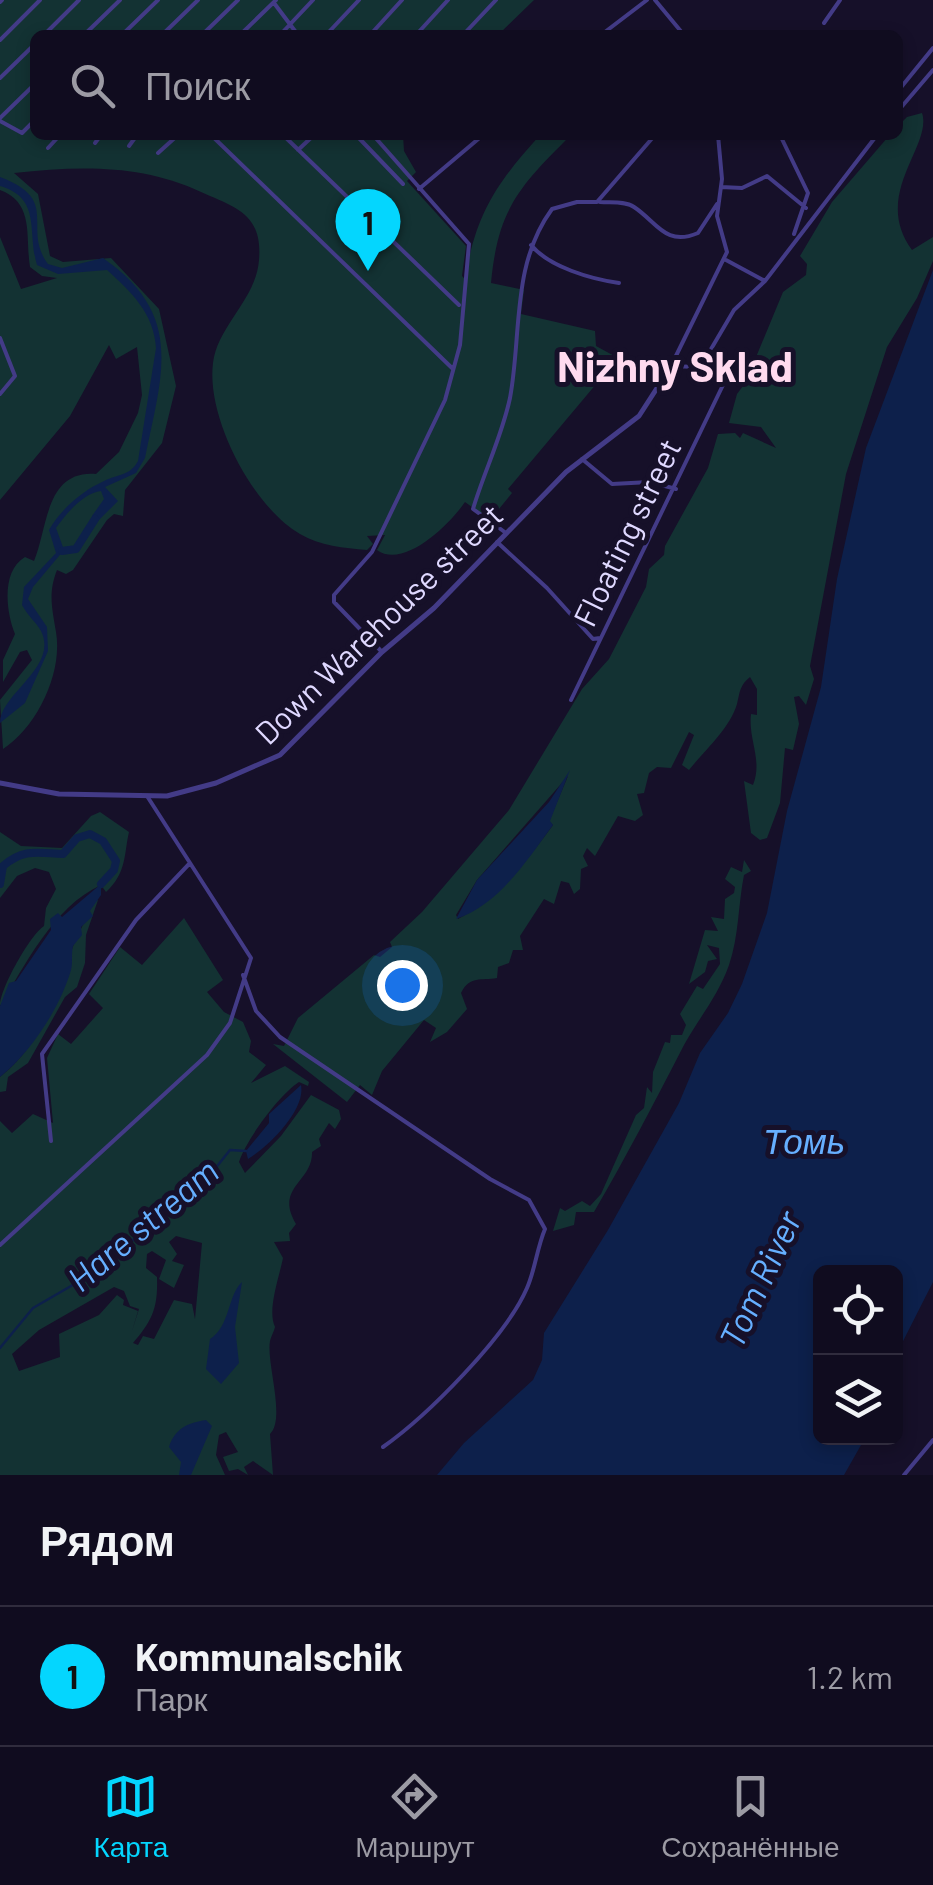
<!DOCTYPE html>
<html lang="ru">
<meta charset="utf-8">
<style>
body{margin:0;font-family:Barlow,sans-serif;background:#191528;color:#f1f3f6}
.controls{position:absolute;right:30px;bottom:30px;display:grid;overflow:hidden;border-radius:15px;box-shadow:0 5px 15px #0003}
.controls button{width:90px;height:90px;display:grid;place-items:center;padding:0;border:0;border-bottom:2px solid #302c3d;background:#100c1f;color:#f1f3f6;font:50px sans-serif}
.you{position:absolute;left:402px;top:985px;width:35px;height:35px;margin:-25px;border:8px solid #fff;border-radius:50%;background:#1a73e8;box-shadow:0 0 0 15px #1a73e833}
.badge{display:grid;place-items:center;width:65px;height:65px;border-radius:50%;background:#04d6fe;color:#111;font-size:32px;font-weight:700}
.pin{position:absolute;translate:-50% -82px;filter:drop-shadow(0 2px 5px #0008)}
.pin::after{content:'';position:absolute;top:52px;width:35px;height:30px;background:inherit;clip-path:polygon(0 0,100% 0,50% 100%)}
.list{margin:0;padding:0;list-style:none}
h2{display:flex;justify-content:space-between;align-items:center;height:130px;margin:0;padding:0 40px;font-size:42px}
h2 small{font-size:32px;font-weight:400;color:#9c9ba4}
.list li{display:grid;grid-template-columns:65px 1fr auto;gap:30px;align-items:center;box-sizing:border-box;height:140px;padding:0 40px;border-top:2px solid #302c3d}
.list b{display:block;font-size:38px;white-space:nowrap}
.list p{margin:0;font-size:32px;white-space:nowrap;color:#9c9ba4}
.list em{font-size:32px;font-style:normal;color:#9c9ba4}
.icon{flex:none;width:55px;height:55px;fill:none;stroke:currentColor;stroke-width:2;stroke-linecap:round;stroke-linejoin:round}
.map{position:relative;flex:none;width:933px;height:1475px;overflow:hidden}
.search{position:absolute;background:#100c1f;box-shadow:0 5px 15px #0003;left:30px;right:30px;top:30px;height:110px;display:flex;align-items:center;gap:25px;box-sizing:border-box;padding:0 35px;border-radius:15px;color:#9c9ba4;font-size:38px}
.sheet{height:270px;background:#100c1f}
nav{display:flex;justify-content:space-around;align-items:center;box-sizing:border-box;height:140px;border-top:2px solid #302c3d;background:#100c1f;font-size:28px;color:#9c9ba4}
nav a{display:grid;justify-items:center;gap:5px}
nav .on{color:#04d6fe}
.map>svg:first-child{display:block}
</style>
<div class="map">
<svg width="933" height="1475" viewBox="0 0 933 1475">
<rect width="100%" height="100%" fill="#161029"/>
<path fill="#133233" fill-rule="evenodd" d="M 0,0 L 534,0 L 498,35 L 35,35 L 35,135 L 403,135 L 404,151 L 416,172 L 407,181 L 466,246 L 462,276 L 465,279 C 476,213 496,184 540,135 L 571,135 C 520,186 498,208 491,283 L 524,290 L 521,314 L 595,331 L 596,346 L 618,358 L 508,489 L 512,493 L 490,520 L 465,502 C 451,523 404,570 377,550 L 385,535 L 367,536 L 373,544 L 367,550 C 344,548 320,546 300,534 C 253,507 206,418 213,363 C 218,325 256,300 259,260 C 263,213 234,207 201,192 C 141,164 80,166 14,173 L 38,194 L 50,256 L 63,262 L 111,258 L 159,309 L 176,386 L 162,443 L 125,490 L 123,516 L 114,514 L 107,520 L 73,570 L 66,574 L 57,570 C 48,593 52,608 56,632 C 63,673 37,727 3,749 L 0,700 L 32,660 L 27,650 L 20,652 L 3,682 L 3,660 L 15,634 C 6,612 1,571 25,557 L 34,561 C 48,528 45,470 96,474 L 119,452 L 138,413 L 142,395 L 137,347 L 116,359 L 109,345 L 70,416 L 0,500 L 0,237 L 21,289 L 57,278 L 42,276 L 30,267 C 25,237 35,203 0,190 Z
M 922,113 C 933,146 871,194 912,250 L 933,237 L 933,261 L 917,298 L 887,347 L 846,474 L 810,666 L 814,679 L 806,705 L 799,696 L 794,697 L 799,724 L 793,750 L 785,748 L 780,803 L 767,838 L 760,840 L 751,833 L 744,781 L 753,785 C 763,760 748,740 751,714 L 757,715 L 757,689 L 750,677 C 740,685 740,691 737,704 C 730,728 705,750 689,770 L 682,765 L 694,735 L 689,732 L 671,768 L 657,767 L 649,773 L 644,793 L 637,794 L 643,815 L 635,821 L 618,816 L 595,856 L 587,848 L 583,856 L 588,866 L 581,869 L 580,889 L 574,894 L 569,883 L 561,881 L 554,904 L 544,899 L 520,936 L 523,950 L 513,950 L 509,963 L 498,967 L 497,978 C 481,981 470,975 461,993 L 467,1009 L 447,1032 L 430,1042 L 436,1028 L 424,1020 L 382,1071 L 372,1095 L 360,1085 L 347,1102 L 273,1044 L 284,1046 L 298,1018 L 374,955 L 380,957 L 392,947 L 390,942 L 422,912 L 509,810 L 582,689 L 609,659 L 646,587 L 649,569 L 664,555 L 665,546 L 708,468 L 718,434 L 735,433 L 740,438 L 743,433 L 776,448 L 761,427 L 729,423 L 737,394 L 755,370 L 754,362 L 783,292 L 806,275 L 807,264 L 800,256 L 832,202 L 888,137 L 898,135 L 898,126 L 907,117 ZM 568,776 L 549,821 L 553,825 C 525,863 500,896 458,919 L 456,915 L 477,880 Z
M 100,812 L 129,832 C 124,853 127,873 106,892 L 101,885 C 54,906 24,967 0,1006 C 0,988 31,934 44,926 L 46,908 L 56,889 L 49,872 L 35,868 L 17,876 L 0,898 L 0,832 L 21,846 L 62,848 L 91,816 Z
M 744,860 L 751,871 L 744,875 C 738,905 739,936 729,965 C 718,996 699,1018 684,1045 C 653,1105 626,1157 594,1212 L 576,1212 L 574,1225 L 553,1231 L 560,1208 L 565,1211 L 582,1201 L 590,1206 L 601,1194 L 636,1115 L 644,1108 L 647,1087 L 652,1093 L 653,1072 L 665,1042 L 670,1043 L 671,1035 L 682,1035 L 686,1025 L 680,1014 L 697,986 L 703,989 L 720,964 L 719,948 L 707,945 L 717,959 L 708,961 L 705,972 L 689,984 L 705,930 L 718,931 L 711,917 L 724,919 L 725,899 L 734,893 L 735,887 L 725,879 L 731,867 L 742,872 Z
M 98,900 L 86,935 L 85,963 L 77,987 L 65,997 L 28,1063 L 8,1077 L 6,1091 L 0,1092 L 0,1077 C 42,1043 56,998 72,949 C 78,933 87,919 93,901 Z
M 184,918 L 223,980 L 207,992 L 224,1012 L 243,1022 L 251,1041 L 249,1052 L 266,1065 L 251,1083 L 285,1066 L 309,1082 L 308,1086 L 299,1082 C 279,1095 246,1140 239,1162 L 245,1173 L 281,1136 L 311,1095 L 339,1110 L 341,1119 L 335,1129 L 329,1123 L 319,1139 L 321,1146 L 312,1152 C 313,1182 274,1187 296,1224 L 289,1233 L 290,1241 L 274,1242 L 283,1258 C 279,1278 267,1310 275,1327 C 274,1332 271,1336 270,1341 C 266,1362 286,1419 270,1434 L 273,1475 L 253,1461 L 244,1467 L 248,1475 L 238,1469 L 229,1471 L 223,1457 L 238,1452 L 226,1432 L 219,1435 L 216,1455 L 225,1475 L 0,1475 L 0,1121 L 12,1133 L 33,1114 L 53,1123 L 47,1058 L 58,1034 L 71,1044 L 103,1008 L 89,994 L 120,947 L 142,965 ZM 176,1236 L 202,1243 L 195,1319 L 192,1304 L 174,1300 L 154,1339 L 143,1336 L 138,1345 L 133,1343 C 153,1320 158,1307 157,1277 L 146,1268 L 147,1254 L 152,1251 L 166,1260 L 159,1279 L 174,1288 L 184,1265 L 172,1261 L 177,1254 L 169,1242 ZM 114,1287 L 124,1291 L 130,1306 L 139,1309 L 132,1331 L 138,1311 L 123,1305 L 124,1300 L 117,1295 L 99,1315 L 59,1334 L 60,1357 L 19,1371 L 12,1354 L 39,1330 Z"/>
<path fill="#0d204b" d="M 0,177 C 62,200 21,228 48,264 L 62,268 L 103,258 C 185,315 162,374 145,458 L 136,473 L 105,487 L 118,501 L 93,526 L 92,516 L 104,499 L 101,491 C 83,493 66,514 56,528 L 64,550 L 33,587 L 28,599 L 47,627 L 48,651 L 25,703 L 0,723 C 0,694 59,667 41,631 C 36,622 27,615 22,605 L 24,587 L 56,553 L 49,530 C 61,509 82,491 104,481 C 118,474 130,476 138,461 L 156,348 C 154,313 131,292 107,270 L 58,274 L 37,265 C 27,232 42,198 0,186 Z
M 933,270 L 933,1282 L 896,1355 L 896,1272 L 820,1272 L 820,1438 L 865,1438 L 844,1475 L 437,1475 L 464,1443 L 533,1380 L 542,1360 L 544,1333 L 608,1230 L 679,1103 L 700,1053 L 728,1013 L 742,984 L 767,913 L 787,811 L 821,687 L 837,579 L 866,448 Z
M 570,770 L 550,821 L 553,825 C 527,860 499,905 456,919 L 477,880 L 549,802 Z
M 101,884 L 101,895 L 90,911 L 93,916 L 81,927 L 82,935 L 73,946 C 71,955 73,962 71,970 C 60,1008 31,1052 0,1077 L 0,1006 L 9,983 L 16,981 L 51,930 L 50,919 L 58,913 L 62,917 Z
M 301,1085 C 306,1110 268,1147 248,1159 L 246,1151 L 269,1123 L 269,1114 Z
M 242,1282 L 235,1327 L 239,1363 L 221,1384 L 206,1369 L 210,1339 C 230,1327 228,1294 242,1282 Z
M 206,1420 L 212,1426 L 191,1475 L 179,1475 L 181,1462 L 169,1447 C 175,1428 188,1423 206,1420 Z"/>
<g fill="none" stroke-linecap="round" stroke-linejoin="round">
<path stroke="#0d204b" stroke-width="2.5" d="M 0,1348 L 33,1308 L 97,1271 L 214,1170 L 230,1150 L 246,1151"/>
<path stroke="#0d204b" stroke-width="8" d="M 62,551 L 76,549 L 95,519
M 0,884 L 3,866 C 24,848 38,853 63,854 L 77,838 L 90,834 L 103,841 L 116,861 L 114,870 L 101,884"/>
<path stroke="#433b87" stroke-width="4" d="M 655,0 L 684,35
M 0,2 L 2,0
M 274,3 L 298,35
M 824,23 L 840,0
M 44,35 L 79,0
M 84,35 L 120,0
M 122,35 L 158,0
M 162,35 L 198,0
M 202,35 L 238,0
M 240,35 L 276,0
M 280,35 L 313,0
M 326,35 L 359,0
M 370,35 L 402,0
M 416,35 L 448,0
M 463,35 L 496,0
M 601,35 L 647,0
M 0,40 L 40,0
M 0,78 L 35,44
M 898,91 L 933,48
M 898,111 L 933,70
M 0,118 L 35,84
M 0,121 L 22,133 L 35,120
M 211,135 L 452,368
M 283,135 L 459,305
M 356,135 L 403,184
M 373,135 L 469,244 L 460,345 L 445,400 L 372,552 L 334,595 L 334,602 L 382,652
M 780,135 L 808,193 L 794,234
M 95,143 L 101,135
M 129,146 L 137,135
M 48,148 L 60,135
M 298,150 L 314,135
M 158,153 L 178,135
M 721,187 L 742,188 L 767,176 L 806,208
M 419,189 L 483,135
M 600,202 C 611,203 625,201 634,207 C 657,222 665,247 698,233 L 717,204
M 531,245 C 549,267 591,279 619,283
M 726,260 L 765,281
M 0,338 L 15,376 L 0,394
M 692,365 L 704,361 L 734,310 L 765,281 L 877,135
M 670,368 L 727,252 L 717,216 L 722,179 L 718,135
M 582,459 L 612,484 L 650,482 L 676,489
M 506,533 L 473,509 C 484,472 502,436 510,398 C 522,333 511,265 552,209 L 577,202 L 597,202 L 655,135
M 497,542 L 547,588 L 593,639 L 600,638
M 571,700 L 723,385 C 715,368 689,364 671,368
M 243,975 L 256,1011 L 280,1037 L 490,1179 L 529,1200 L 545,1229 C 537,1248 535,1270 527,1288 C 506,1337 427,1416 383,1447
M 51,1141 L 42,1054 L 136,920 L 190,863
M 0,1245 L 207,1055 L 230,1023 L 251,958 L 147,796
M 904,1475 L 933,1440"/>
<path stroke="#433b87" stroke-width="5" d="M 0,783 L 59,794 L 167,796 L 216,783 L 280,755 L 382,652 L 434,608 L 566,472 L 639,416 L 670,368"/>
</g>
<g text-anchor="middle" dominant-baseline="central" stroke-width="10" stroke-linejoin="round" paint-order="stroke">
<g font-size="32" fill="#dfd8ff" stroke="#161029">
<text transform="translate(626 532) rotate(-64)">Floating street</text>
<text transform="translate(378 623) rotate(-44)">Down Warehouse street</text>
</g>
<g font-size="35" font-style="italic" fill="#66afff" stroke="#161029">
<text x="804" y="1140">Томь</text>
<text transform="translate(142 1224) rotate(-40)">Hare stream</text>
<text transform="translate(759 1279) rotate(-65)">Tom River</text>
</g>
<g font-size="42" font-weight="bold" fill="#ffdaef" stroke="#161029">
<text x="675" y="365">Nizhny Sklad</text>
</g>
</g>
</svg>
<div class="controls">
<button><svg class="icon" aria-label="locate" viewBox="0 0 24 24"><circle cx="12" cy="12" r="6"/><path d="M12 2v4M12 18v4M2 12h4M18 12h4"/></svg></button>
<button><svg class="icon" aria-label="layers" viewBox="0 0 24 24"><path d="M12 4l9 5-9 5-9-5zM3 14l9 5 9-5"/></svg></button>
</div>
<div class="you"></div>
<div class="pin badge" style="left:368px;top:271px">1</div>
<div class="search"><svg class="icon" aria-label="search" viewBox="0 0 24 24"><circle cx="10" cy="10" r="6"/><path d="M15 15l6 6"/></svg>Поиск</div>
</div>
<section class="sheet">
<h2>Рядом<small></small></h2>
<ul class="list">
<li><span class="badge">1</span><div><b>Kommunalschik</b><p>Парк</p></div><em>1.2 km</em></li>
</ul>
</section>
<nav>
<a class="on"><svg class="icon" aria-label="map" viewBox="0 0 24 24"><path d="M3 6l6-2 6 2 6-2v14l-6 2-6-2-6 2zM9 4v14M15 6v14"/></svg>Карта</a>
<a><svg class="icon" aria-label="directions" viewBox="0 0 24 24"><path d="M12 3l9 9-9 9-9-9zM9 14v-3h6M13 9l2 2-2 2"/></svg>Маршрут</a>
<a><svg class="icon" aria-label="saved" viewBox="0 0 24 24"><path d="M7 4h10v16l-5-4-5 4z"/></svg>Сохранённые</a>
</nav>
